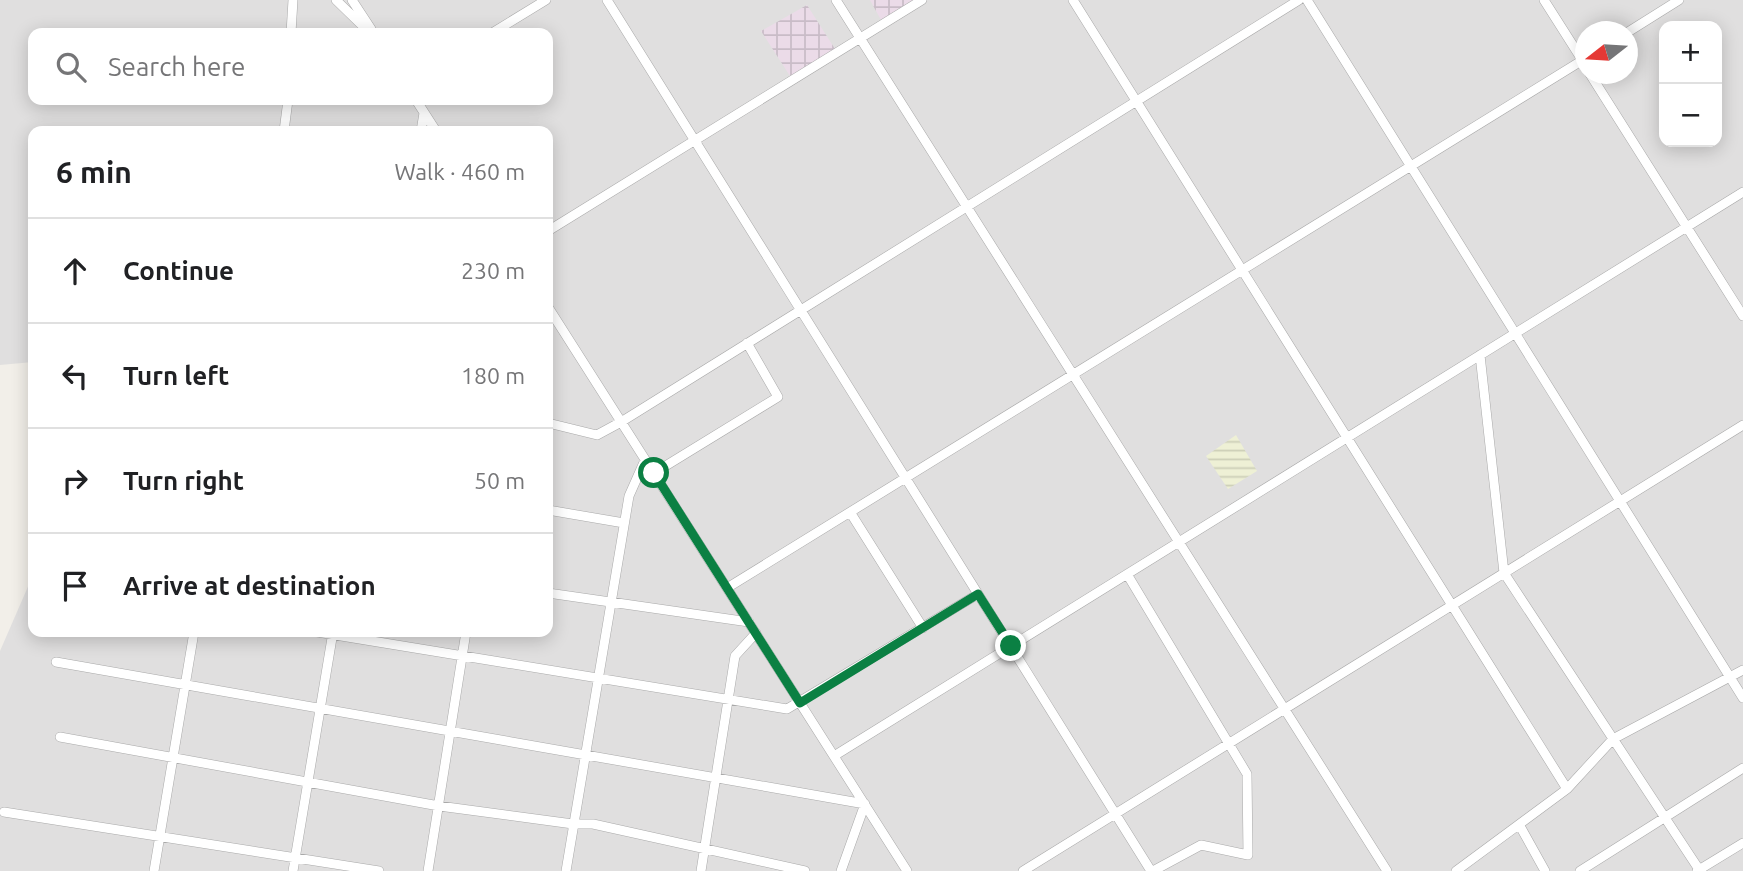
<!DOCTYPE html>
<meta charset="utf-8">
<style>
body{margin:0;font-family:Ubuntu,sans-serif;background:#f2f2f2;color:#202124}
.controls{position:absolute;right:21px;top:21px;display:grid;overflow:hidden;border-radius:14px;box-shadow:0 4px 18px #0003}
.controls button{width:63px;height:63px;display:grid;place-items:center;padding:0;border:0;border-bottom:2px solid #e0e0e0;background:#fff;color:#202124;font:35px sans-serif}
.compass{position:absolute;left:1575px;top:21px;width:63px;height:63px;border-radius:50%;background:#fff;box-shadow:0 4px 18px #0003;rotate:253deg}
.stop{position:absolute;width:21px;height:21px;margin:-16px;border:5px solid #0b8043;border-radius:50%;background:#fff}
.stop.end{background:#0b8043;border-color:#fff;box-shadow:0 2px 7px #0008}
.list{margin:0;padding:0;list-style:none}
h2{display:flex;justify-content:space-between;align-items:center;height:91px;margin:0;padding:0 28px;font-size:30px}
h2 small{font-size:23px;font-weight:400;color:#757577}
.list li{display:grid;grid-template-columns:46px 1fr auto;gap:21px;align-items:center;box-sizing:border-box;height:105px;padding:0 28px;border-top:2px solid #e0e0e0}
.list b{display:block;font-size:26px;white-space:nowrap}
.list em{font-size:23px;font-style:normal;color:#757577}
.icon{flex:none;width:38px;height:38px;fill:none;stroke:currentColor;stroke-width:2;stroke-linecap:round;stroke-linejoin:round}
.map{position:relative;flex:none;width:1743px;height:871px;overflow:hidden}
.search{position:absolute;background:#fff;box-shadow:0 4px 18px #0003;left:28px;top:28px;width:525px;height:77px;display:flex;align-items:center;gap:18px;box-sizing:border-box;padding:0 24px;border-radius:14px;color:#757577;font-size:26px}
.panel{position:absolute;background:#fff;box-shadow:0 4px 18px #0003;left:28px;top:126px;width:525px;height:511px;border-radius:14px}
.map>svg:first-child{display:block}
</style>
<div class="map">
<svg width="1743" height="871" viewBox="0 0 1743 871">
<defs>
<pattern id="industrial-grid" width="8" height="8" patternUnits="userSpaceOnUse" patternTransform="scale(1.75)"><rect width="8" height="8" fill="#ebdbe8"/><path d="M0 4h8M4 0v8" fill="none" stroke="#c9bcc7"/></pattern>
<pattern id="farmland-rules" width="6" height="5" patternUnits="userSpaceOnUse" patternTransform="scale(1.75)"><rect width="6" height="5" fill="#eef0d5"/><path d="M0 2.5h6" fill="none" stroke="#ccceb7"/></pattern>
</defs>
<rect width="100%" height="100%" fill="#f2efe9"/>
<path fill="#e0dfdf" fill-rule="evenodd" d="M 0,0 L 1743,0 L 1743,871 L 0,871 L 0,651 L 33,575 L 33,632 L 548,632 L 548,131 L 33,131 L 33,362 L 0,365 ZM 1664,26 L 1717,26 L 1717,142 L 1664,142 ZM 1586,32 L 1628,32 L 1628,74 L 1586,74 ZM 33,33 L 548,33 L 548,100 L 33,100 Z"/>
<path fill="url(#industrial-grid)" d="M 870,0 L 913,0 L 881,20 Z
M 807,5 L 835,49 L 790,76 L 761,31 Z"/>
<path fill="url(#farmland-rules)" d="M 1236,435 L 1257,471 L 1228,489 L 1206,456 Z"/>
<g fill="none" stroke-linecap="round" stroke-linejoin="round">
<defs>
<path id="minor" d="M 336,0 L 370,33
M 352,0 L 371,29
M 607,0 L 1151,871
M 836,0 L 1387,871
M 1073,0 L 1567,789
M 1307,0 L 1743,698
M 1544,0 L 1586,66
M 1628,32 L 1679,0
M 291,33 L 293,0
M 492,33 L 546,0
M 1590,74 L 1743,316
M 416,100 L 436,131
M 284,131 L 288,100
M 421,131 L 424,113
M 548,231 L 922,0
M 548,307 L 907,871
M 1480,355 L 1504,573 L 1700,871
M 548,423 L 597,435 L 621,422 L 1299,0
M 654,473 L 778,397 L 747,343
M 548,510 L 624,523
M 850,512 L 923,628
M 1127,574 L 1247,774 L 1248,855 L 1201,845 L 1153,871
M 727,588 L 1586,58
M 548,593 L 749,622
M 317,632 L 787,709 L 978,594
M 56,662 L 865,804 L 841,871
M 60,737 L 439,806 L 573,824 L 593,824 L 805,871
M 834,756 L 1743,192
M 4,812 L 379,871
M 1520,826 L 1545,871
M 154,871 L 194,632
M 293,871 L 333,632
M 428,871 L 466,632
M 566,871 L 629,496 L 645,460
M 701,871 L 735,656 L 756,633
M 1023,871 L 1743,425
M 1456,871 L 1567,789 L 1613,739 L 1743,670
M 1580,871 L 1743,768
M 1697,871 L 1743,843"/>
</defs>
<use href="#minor" stroke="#a9a9a9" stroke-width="10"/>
<use href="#minor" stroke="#fff" stroke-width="9"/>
</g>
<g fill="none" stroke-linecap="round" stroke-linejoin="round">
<path stroke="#0b8043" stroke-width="9" d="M 654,473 L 800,703 L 978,594 L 1011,646"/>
</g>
</svg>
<div class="controls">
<button>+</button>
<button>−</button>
</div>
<svg class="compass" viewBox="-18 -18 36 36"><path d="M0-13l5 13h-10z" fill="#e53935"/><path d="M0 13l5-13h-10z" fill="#757577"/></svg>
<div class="stop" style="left:654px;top:473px"></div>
<div class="stop end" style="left:1011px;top:646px"></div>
<div class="search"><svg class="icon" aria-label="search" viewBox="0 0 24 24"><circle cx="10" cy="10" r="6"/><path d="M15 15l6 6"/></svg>Search here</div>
<section class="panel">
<h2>6 min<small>Walk · 460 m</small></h2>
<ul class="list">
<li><svg class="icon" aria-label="ahead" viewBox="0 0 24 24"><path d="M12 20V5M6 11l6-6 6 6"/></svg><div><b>Continue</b></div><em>230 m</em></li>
<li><svg class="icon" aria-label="left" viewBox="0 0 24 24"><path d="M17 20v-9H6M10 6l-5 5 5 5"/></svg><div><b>Turn left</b></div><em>180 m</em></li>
<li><svg class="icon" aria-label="right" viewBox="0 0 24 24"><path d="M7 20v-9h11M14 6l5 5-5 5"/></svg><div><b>Turn right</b></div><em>50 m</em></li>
<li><svg class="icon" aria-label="arrive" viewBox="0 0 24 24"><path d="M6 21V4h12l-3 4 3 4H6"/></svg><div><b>Arrive at destination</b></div></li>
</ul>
</section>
</div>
